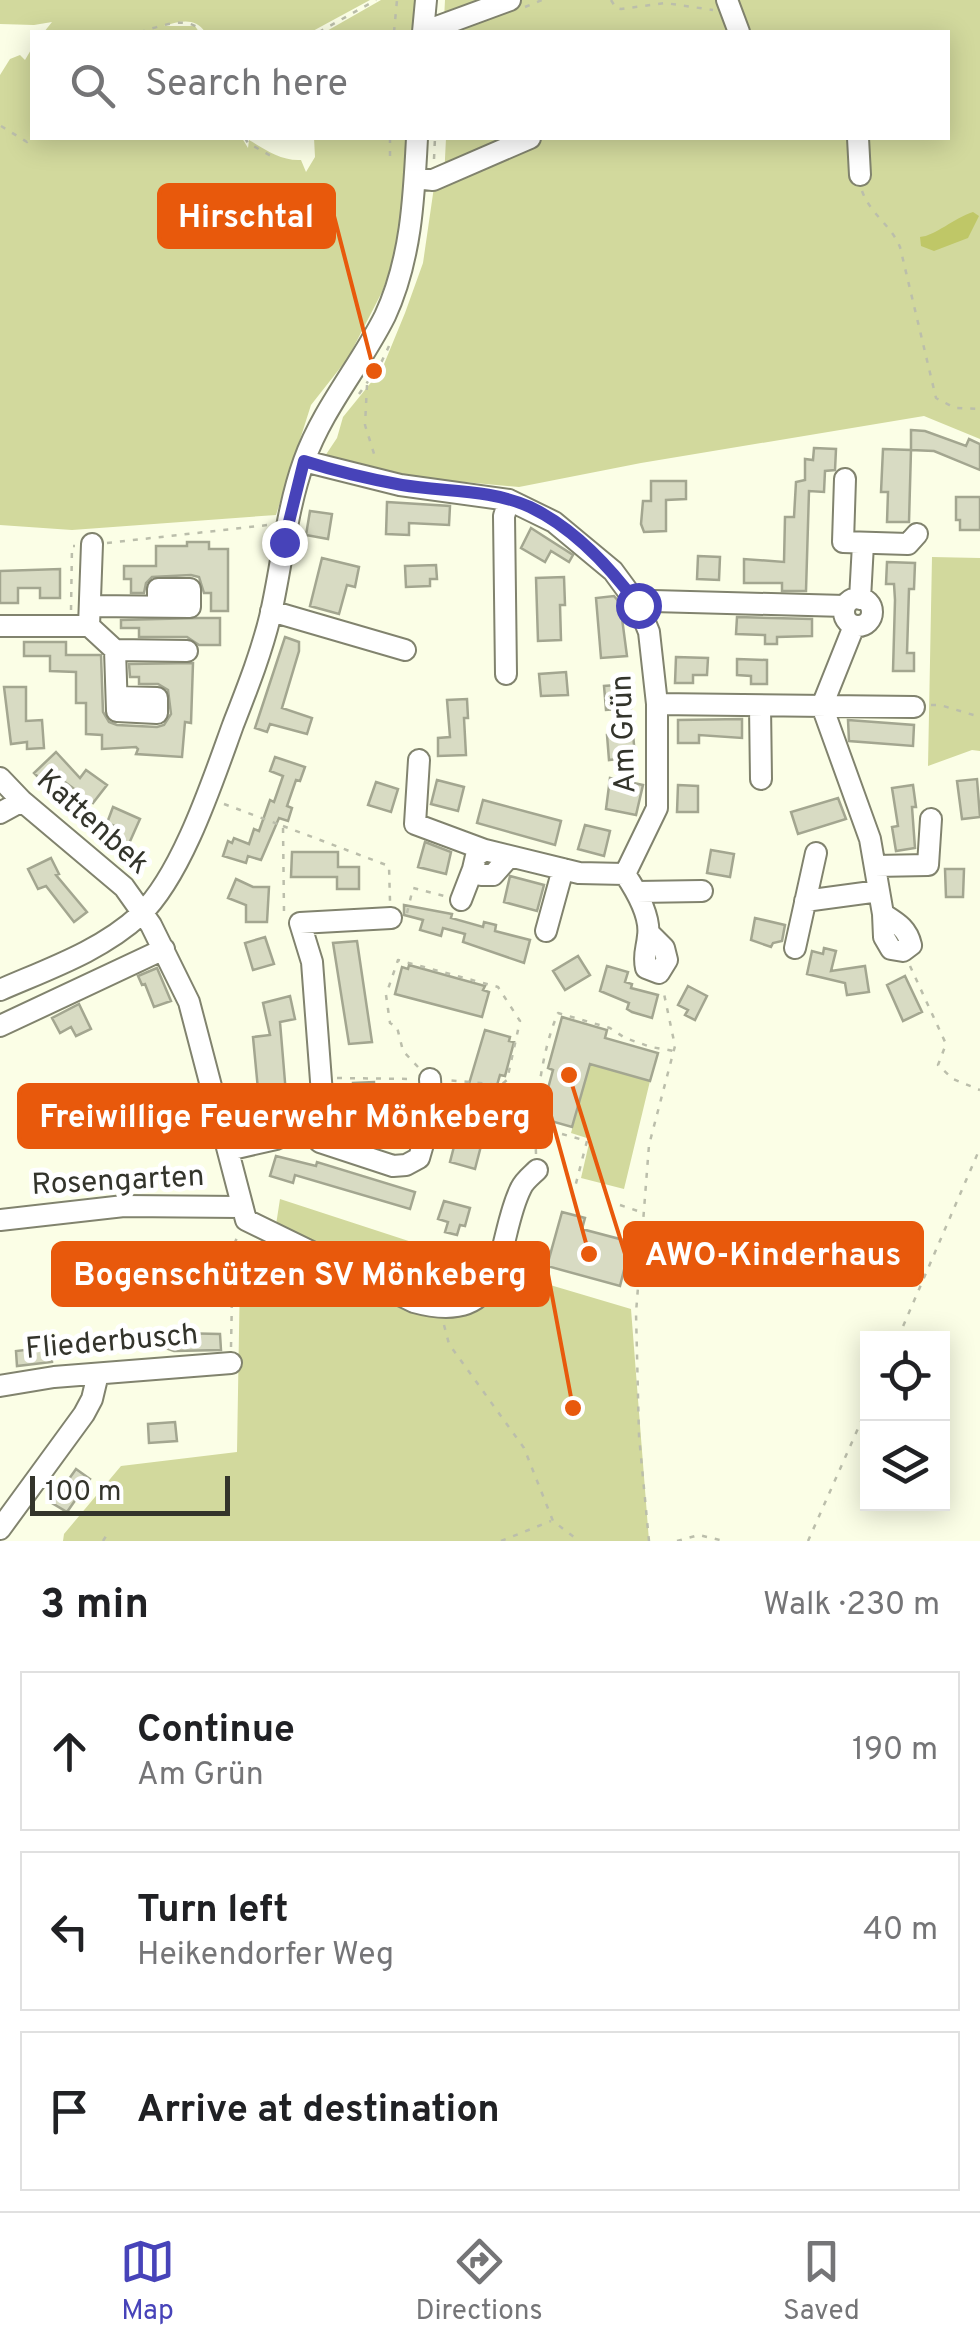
<!DOCTYPE html>
<meta charset="utf-8">
<style>
body{margin:0;font-family:Overpass,sans-serif;background:#f6f6f6;color:#202124}
.controls{position:absolute;right:30px;bottom:30px;display:grid;overflow:hidden;border-radius:0px;box-shadow:0 5px 25px #0003}
.controls button{width:90px;height:90px;display:grid;place-items:center;padding:0;border:0;border-bottom:2px solid #e0e0e0;background:#fff;color:#202124;font:50px sans-serif}
.scale{position:absolute;left:30px;bottom:25px;width:200px;box-sizing:border-box;padding-left:10px;border:5px solid #33342b;border-top:0;font-size:28px;line-height:35px;white-space:nowrap;color:#33342b;-webkit-text-stroke:8px #fff;paint-order:stroke}
.stop{position:absolute;width:30px;height:30px;margin:-22px;border:8px solid #4743b9;border-radius:50%;background:#fff}
.stop.end{background:#4743b9;border-color:#fff;box-shadow:0 2px 10px #0008}
.list{margin:0;padding:0;list-style:none}
h2{display:flex;justify-content:space-between;align-items:center;height:130px;margin:0;padding:0 40px;font-size:42px}
h2 small{font-size:32px;font-weight:400;color:#757577}
.list li{display:grid;grid-template-columns:65px 1fr auto;gap:30px;align-items:center;box-sizing:border-box;height:160px;margin:0 20px 20px;padding:0 20px;border:2px solid #e0e0e0;border-radius:0px}
.list b{display:block;font-size:38px;white-space:nowrap}
.list p{margin:0;font-size:32px;white-space:nowrap;color:#757577}
.list em{font-size:32px;font-style:normal;color:#757577}
.icon{flex:none;width:55px;height:55px;fill:none;stroke:currentColor;stroke-width:2;stroke-linecap:round;stroke-linejoin:round}
.map{position:relative;flex:none;width:980px;height:1541px;overflow:hidden}
.search{position:absolute;background:#fff;box-shadow:0 5px 25px #0003;left:30px;right:30px;top:30px;height:110px;display:flex;align-items:center;gap:25px;box-sizing:border-box;padding:0 35px;border-radius:0px;color:#757577;font-size:38px}
.sheet{height:670px;background:#fff}
nav{display:flex;justify-content:space-around;align-items:center;box-sizing:border-box;height:140px;border-top:2px solid #e0e0e0;background:#fff;font-size:28px;color:#757577}
nav a{display:grid;justify-items:center;gap:5px}
nav .on{color:#4743b9}
.map>svg:first-child{display:block}
</style>
<div class="map">
<svg width="980" height="1541" viewBox="0 0 980 1541">
<rect width="100%" height="100%" fill="#fbfee6"/>
<path fill="#d2d99d" d="M 0,0 L 370,0 L 311,32 L 205,32 C 195,17 180,21 164,26 L 195,26 L 199,32 L 44,32 L 52,22 L 34,25 L 0,24 Z
M 381,0 L 417,0 L 415,32 L 325,32 Z
M 445,0 L 980,0 L 980,439 L 924,416 L 641,463 L 519,487 L 400,476 L 325,456 L 337,438 L 343,417 L 382,369 L 405,313 L 423,263 L 434,187 L 444,179 L 446,138 L 948,138 L 948,32 L 451,32 L 444,20 Z
M 32,48 L 32,138 L 242,138 L 248,148 L 249,140 C 266,150 281,161 301,160 L 306,172 L 315,157 L 314,138 L 409,138 L 400,243 L 382,292 L 348,358 L 311,405 L 276,515 L 72,530 L 0,525 L 0,75 L 10,59 L 20,55 L 25,60 Z
M 932,557 L 980,558 L 980,751 L 972,750 L 928,766 Z
M 590,1064 L 650,1081 L 624,1189 L 581,1178 L 590,1139 L 571,1133 Z
M 280,1199 L 473,1262 L 631,1309 L 649,1541 L 63,1541 L 64,1534 L 121,1466 L 237,1452 L 240,1272 L 269,1270 Z"/>
<path fill="#bfc767" d="M 973,212 L 979,216 L 968,238 L 934,251 L 921,246 L 920,237 C 935,236 954,218 973,212 Z"/>
<path fill="#d8dbc3" stroke="#a3a690" stroke-width="2.5" d="M 911,430 L 925,431 L 966,446 L 969,439 L 980,444 L 980,470 L 934,451 L 911,450 Z
M 814,448 L 836,449 L 835,470 L 825,471 L 824,492 L 809,491 L 806,591 L 782,591 L 782,583 L 744,583 L 744,559 L 784,562 L 785,517 L 794,517 L 796,482 L 805,480 L 805,459 L 813,460 Z
M 883,449 L 911,450 L 909,522 L 887,522 L 888,492 L 881,492 Z
M 651,481 L 686,481 L 686,499 L 666,500 L 666,531 L 644,532 L 641,524 L 643,501 L 651,501 Z
M 956,497 L 980,497 L 980,530 L 960,530 L 960,520 L 956,520 Z
M 387,502 L 450,506 L 449,525 L 409,523 L 409,535 L 386,534 Z
M 310,511 L 332,514 L 328,539 L 306,535 Z
M 531,528 L 573,555 L 569,562 L 551,551 L 545,562 L 521,548 Z
M 187,542 L 209,542 L 209,549 L 228,549 L 228,611 L 211,611 L 211,593 L 204,593 L 199,577 L 191,575 L 152,577 L 146,583 L 144,593 L 131,593 L 131,579 L 124,579 L 124,566 L 156,566 L 156,546 L 187,546 Z
M 698,556 L 720,557 L 719,580 L 697,579 Z
M 322,558 L 359,567 L 355,587 L 347,585 L 339,614 L 310,606 Z
M 887,562 L 915,563 L 914,589 L 909,589 L 907,653 L 914,653 L 914,671 L 893,671 L 895,600 L 894,584 L 886,584 Z
M 436,565 L 437,579 L 430,579 L 430,586 L 406,587 L 405,566 Z
M 60,569 L 60,598 L 40,598 L 40,588 L 18,588 L 18,603 L 0,603 L 0,571 Z
M 564,577 L 565,605 L 560,605 L 561,640 L 538,641 L 536,578 Z
M 614,596 L 620,603 L 627,656 L 601,658 L 596,598 Z
M 737,617 L 812,619 L 812,636 L 777,637 L 777,644 L 765,644 L 765,635 L 736,634 Z
M 198,618 L 220,618 L 220,645 L 199,645 L 187,637 L 139,637 L 139,628 L 121,628 L 121,620 Z
M 285,637 L 299,642 L 299,651 L 282,708 L 312,718 L 307,734 L 270,724 L 267,732 L 255,728 Z
M 24,642 L 66,642 L 66,655 L 101,655 L 103,712 L 109,722 L 117,725 L 157,727 L 164,725 L 171,714 L 168,690 L 158,684 L 139,684 L 139,677 L 130,677 L 129,664 L 193,663 L 191,723 L 185,722 L 182,757 L 136,754 L 138,749 L 136,747 L 102,749 L 102,735 L 86,734 L 86,703 L 76,703 L 76,672 L 50,671 L 50,656 L 24,656 Z
M 676,657 L 708,658 L 707,675 L 693,675 L 693,683 L 675,683 Z
M 737,659 L 767,660 L 767,684 L 751,684 L 751,676 L 737,675 Z
M 566,672 L 568,695 L 541,696 L 539,674 Z
M 630,684 L 631,708 L 606,710 L 604,686 Z
M 4,687 L 26,687 L 26,721 L 42,720 L 44,748 L 27,749 L 27,742 L 11,744 Z
M 467,699 L 468,718 L 464,718 L 466,755 L 438,756 L 438,738 L 450,737 L 447,700 Z
M 742,719 L 742,738 L 699,735 L 699,743 L 678,743 L 678,720 Z
M 848,720 L 914,725 L 913,746 L 849,741 Z
M 633,733 L 635,757 L 609,760 L 607,735 Z
M 56,752 L 80,778 L 86,770 L 107,785 L 93,803 L 62,780 L 60,782 L 55,776 L 46,785 L 34,773 Z
M 275,757 L 305,767 L 300,781 L 296,780 L 287,806 L 292,808 L 288,821 L 279,818 L 261,860 L 248,856 L 246,863 L 223,856 L 228,841 L 232,843 L 234,838 L 249,844 L 254,829 L 259,831 L 270,800 L 274,802 L 283,776 L 270,771 Z
M 610,778 L 643,785 L 636,815 L 606,809 Z
M 977,779 L 980,817 L 962,819 L 957,781 Z
M 437,780 L 464,787 L 458,811 L 431,804 Z
M 376,782 L 398,789 L 391,812 L 368,805 Z
M 678,785 L 698,786 L 698,812 L 677,812 Z
M 913,785 L 916,807 L 912,807 L 915,848 L 896,851 L 892,827 L 898,826 L 892,788 Z
M 838,798 L 846,819 L 798,834 L 791,812 Z
M 483,800 L 561,821 L 555,845 L 477,823 Z
M 113,807 L 140,819 L 127,848 L 111,841 L 117,827 L 107,823 Z
M 585,825 L 610,831 L 604,856 L 578,849 Z
M 425,842 L 451,852 L 446,874 L 418,867 Z
M 711,850 L 734,854 L 730,877 L 707,873 Z
M 292,852 L 338,852 L 338,867 L 359,867 L 359,889 L 337,889 L 337,877 L 291,877 Z
M 51,858 L 59,874 L 56,875 L 87,912 L 74,922 L 46,886 L 38,889 L 28,869 Z
M 945,869 L 964,869 L 963,897 L 946,897 Z
M 510,876 L 544,885 L 537,911 L 504,902 Z
M 236,879 L 253,887 L 269,887 L 267,922 L 246,922 L 246,905 L 228,898 Z
M 404,905 L 452,914 L 451,918 L 483,927 L 484,922 L 496,925 L 495,931 L 530,940 L 524,963 L 463,942 L 465,934 L 443,928 L 441,936 L 420,930 L 423,920 L 404,915 Z
M 755,918 L 785,925 L 782,941 L 773,943 L 771,947 L 751,940 Z
M 265,937 L 274,964 L 253,970 L 245,943 Z
M 357,941 L 372,1042 L 349,1044 L 333,943 Z
M 824,948 L 836,951 L 831,971 L 865,966 L 869,992 L 847,995 L 845,983 L 807,974 L 812,951 L 823,954 Z
M 578,956 L 590,975 L 565,990 L 553,971 Z
M 409,965 L 485,986 L 483,990 L 489,992 L 482,1017 L 395,994 L 402,967 L 408,969 Z
M 607,966 L 628,972 L 625,982 L 632,984 L 631,988 L 658,995 L 652,1018 L 632,1012 L 627,1009 L 629,1003 L 600,991 Z
M 157,968 L 171,1001 L 154,1007 L 145,984 L 142,985 L 138,976 Z
M 905,976 L 922,1012 L 903,1021 L 887,985 Z
M 688,986 L 707,996 L 695,1020 L 685,1015 L 688,1010 L 678,1005 Z
M 290,996 L 295,1019 L 280,1022 L 288,1118 L 261,1121 L 253,1037 L 270,1035 L 263,1003 Z
M 79,1004 L 91,1029 L 76,1036 L 71,1027 L 60,1033 L 52,1018 Z
M 562,1017 L 607,1030 L 605,1038 L 658,1053 L 650,1081 L 590,1064 L 572,1127 L 540,1118 L 553,1070 L 548,1068 Z
M 485,1030 L 510,1037 L 509,1041 L 514,1042 L 505,1076 L 500,1075 L 493,1099 L 505,1103 L 500,1124 L 460,1114 Z
M 374,1082 L 377,1136 L 371,1134 L 368,1141 L 342,1134 L 348,1113 L 354,1115 L 353,1083 Z
M 457,1135 L 482,1142 L 475,1169 L 450,1162 Z
M 276,1156 L 316,1166 L 317,1162 L 415,1192 L 410,1209 L 295,1175 L 293,1183 L 270,1176 Z
M 444,1201 L 470,1208 L 465,1226 L 460,1225 L 457,1235 L 445,1232 L 448,1222 L 438,1219 Z
M 562,1212 L 585,1218 L 582,1229 L 631,1242 L 620,1286 L 547,1266 Z
M 130,1332 L 220,1334 L 221,1350 L 174,1351 L 163,1347 L 131,1348 Z
M 51,1347 L 52,1362 L 17,1366 L 16,1351 Z
M 175,1422 L 177,1441 L 149,1443 L 148,1424 Z
M 76,1469 L 90,1479 L 67,1512 L 52,1503 Z"/>
<g fill="none" stroke-linecap="round" stroke-linejoin="round">
<defs>
<path id="minor" d="M 727,0 L 739,32
M 423,32 L 510,0
M 423,32 L 426,0
M 858,138 L 860,175
M 415,178 L 433,180 L 530,138
M 304,461 L 400,485 L 509,500 L 554,522 L 613,571 L 638,605 L 649,632 L 657,704 L 657,808 L 625,874 L 579,873 L 485,850 L 476,856 L 473,869 L 481,875 L 493,875 L 509,857
M 845,479 L 843,542 L 908,544 L 917,534
M844 612a14 14 0 1 1 28 0a14 14 0 1 1-28 0Z
M 860,599 L 863,544
M 638,605 L 653,601 L 845,606
M 92,606 L 190,607 L 190,589 L 158,589 L 158,606
M 271,611 L 405,650
M 0,626 L 89,626 L 92,544
M 89,626 L 115,650 L 187,651
M 115,650 L 117,711 L 157,713 L 157,698 L 117,697
M 506,674 L 504,516 L 509,500
M 657,704 L 914,707
M 760,706 L 761,779
M 822,706 L 870,839 L 883,914 C 897,923 907,928 911,945 L 903,951 L 891,949 L 884,937 L 883,914
M 822,706 L 854,626
M 419,760 L 415,824 L 485,850
M 0,778 L 22,801 L 124,887 L 151,925 L 189,1002 L 246,1220 L 414,1302 C 512,1329 494,1241 521,1188 C 524,1181 532,1175 537,1170
M 0,813 L 22,801
M 875,866 L 928,865 L 931,819
M 625,874 C 635,889 651,916 648,936 C 647,949 643,954 646,968 L 659,973 L 667,960 L 664,948 L 649,933
M 637,892 L 702,891
M 461,900 L 473,869
M 805,901 L 879,891
M 546,931 L 563,869
M 795,948 L 816,853
M 0,990 C 48,969 101,951 140,915 C 182,875 213,780 233,725 C 247,689 261,654 270,617 C 282,566 286,511 304,461 C 323,408 360,366 385,316 C 411,260 414,198 417,138
M 0,1026 L 164,949
M 304,1127 L 320,1142 L 393,1166 L 406,1165 L 419,1158 L 432,1113 L 430,1079
M 228,1150 L 276,1139 L 304,1127 L 314,1115 L 322,1094 L 312,962 L 300,923 L 391,918
M 0,1220 L 124,1206 L 240,1207
M 0,1386 L 54,1377 L 231,1363
M 0,1529 L 84,1414 L 92,1399 L 98,1374"/>
</defs>
<use href="#minor" stroke="#81836e" stroke-width="24"/>
<path stroke="#bbbeab" stroke-width="2.5" stroke-dasharray="5 8" stroke-linecap="butt" d="M 611,0 L 616,8 L 621,9 L 665,3 L 713,10
M 525,7 L 542,0
M 140,32 C 158,27 189,14 202,32
M 319,32 L 376,0
M 394,32 L 397,0
M 1,126 L 27,142 L 32,133
M 245,138 L 248,143 L 271,156
M 390,138 L 390,158
M 434,159 L 435,138
M 862,191 C 871,215 891,225 900,247 L 936,398 L 955,408 L 980,409
M 367,385 L 365,425 L 376,460
M 359,394 L 381,363 L 389,346
M 107,543 L 268,525
M 71,610 L 72,546 L 75,546
M 931,705 L 940,705 L 980,717
M 224,804 L 283,826 L 284,912 L 287,914
M 283,826 L 389,866 L 390,901
M 407,913 L 413,888 L 444,896
M 910,966 L 946,1044 L 938,1065 L 953,1079 L 980,1090
M 418,1067 L 403,1051 L 397,1027 L 390,1023 L 386,995 L 398,960 L 498,987 L 520,1021 L 507,1080 L 501,1085 L 447,1080
M 337,1078 L 414,1079
M 537,1127 L 587,1141 L 574,1191
M 536,1154 C 534,1111 541,1052 558,1013 L 610,1028 L 625,1038 L 651,1047 L 674,1051
M 620,1205 L 644,1213
M 444,1325 L 449,1344 L 524,1448 L 553,1521 L 579,1541
M 898,1338 L 980,1148
M 231,1347 L 233,1246 L 238,1236
M 103,1541 L 108,1533
M 501,1541 L 551,1521
M 649,1541 L 639,1436 L 636,1313 L 649,1145 L 675,1046 L 663,989
M 677,1541 L 699,1535 L 724,1541
M 808,1541 L 868,1406"/>
<use href="#minor" stroke="#fff" stroke-width="20"/>
</g>
<g fill="none" stroke-linecap="round" stroke-linejoin="round">
<path stroke="#4743b9" stroke-width="12" d="M 284,542 L 304,461 C 335,471 369,479 402,485 C 444,492 491,489 530,507 C 574,528 610,567 638,605"/>
</g>
<g text-anchor="middle" dominant-baseline="central" stroke-width="10" stroke-linejoin="round" paint-order="stroke">
<g font-size="30" fill="#33342b" stroke="#fff">
<text transform="translate(625 734) rotate(-92)">Am Grün</text>
<text transform="translate(92 823) rotate(42)">Kattenbek</text>
<text transform="translate(118 1182) rotate(-3)">Rosengarten</text>
<text transform="translate(112 1343) rotate(-5)">Fliederbusch</text>
</g>
</g>
<path fill="none" stroke="#e8590c" stroke-width="4" d="M374 371L334 216M589 1254L551 1116M569 1075L625 1254M573 1408L548 1274"/>
<g fill="#e8590c" stroke="#fff" stroke-width="4">
<circle cx="374" cy="371" r="10"/>
<circle cx="589" cy="1254" r="10"/>
<circle cx="569" cy="1075" r="10"/>
<circle cx="573" cy="1408" r="10"/>
</g>
<g fill="#e8590c" stroke="#e8590c" stroke-width="4">
<rect x="159" y="185" width="175" height="62" rx="10"/>
<rect x="19" y="1085" width="532" height="62" rx="10"/>
<rect x="625" y="1223" width="297" height="62" rx="10"/>
<rect x="53" y="1243" width="495" height="62" rx="10"/>
</g>
<g font-size="32" text-anchor="middle" font-weight="bold" fill="#fff">
<text x="246" y="227">Hirschtal</text>
<text x="285" y="1127">Freiwillige Feuerwehr Mönkeberg</text>
<text x="773" y="1265">AWO-Kinderhaus</text>
<text x="300" y="1285">Bogenschützen SV Mönkeberg</text>
</g>
</svg>
<div class="controls">
<button><svg class="icon" aria-label="locate" viewBox="0 0 24 24"><circle cx="12" cy="12" r="6"/><path d="M12 2v4M12 18v4M2 12h4M18 12h4"/></svg></button>
<button><svg class="icon" aria-label="layers" viewBox="0 0 24 24"><path d="M12 4l9 5-9 5-9-5zM3 14l9 5 9-5"/></svg></button>
</div>
<div class="scale">100 m</div>
<div class="stop" style="left:638px;top:605px"></div>
<div class="stop end" style="left:284px;top:542px"></div>
<div class="search"><svg class="icon" aria-label="search" viewBox="0 0 24 24"><circle cx="10" cy="10" r="6"/><path d="M15 15l6 6"/></svg>Search here</div>
</div>
<section class="sheet">
<h2>3 min<small>Walk · 230 m</small></h2>
<ul class="list">
<li><svg class="icon" aria-label="ahead" viewBox="0 0 24 24"><path d="M12 20V5M6 11l6-6 6 6"/></svg><div><b>Continue</b><p>Am Grün</p></div><em>190 m</em></li>
<li><svg class="icon" aria-label="left" viewBox="0 0 24 24"><path d="M17 20v-9H6M10 6l-5 5 5 5"/></svg><div><b>Turn left</b><p>Heikendorfer Weg</p></div><em>40 m</em></li>
<li><svg class="icon" aria-label="arrive" viewBox="0 0 24 24"><path d="M6 21V4h12l-3 4 3 4H6"/></svg><div><b>Arrive at destination</b></div></li>
</ul>
</section>
<nav>
<a class="on"><svg class="icon" aria-label="map" viewBox="0 0 24 24"><path d="M3 6l6-2 6 2 6-2v14l-6 2-6-2-6 2zM9 4v14M15 6v14"/></svg>Map</a>
<a><svg class="icon" aria-label="directions" viewBox="0 0 24 24"><path d="M12 3l9 9-9 9-9-9zM9 14v-3h6M13 9l2 2-2 2"/></svg>Directions</a>
<a><svg class="icon" aria-label="saved" viewBox="0 0 24 24"><path d="M7 4h10v16l-5-4-5 4z"/></svg>Saved</a>
</nav>
